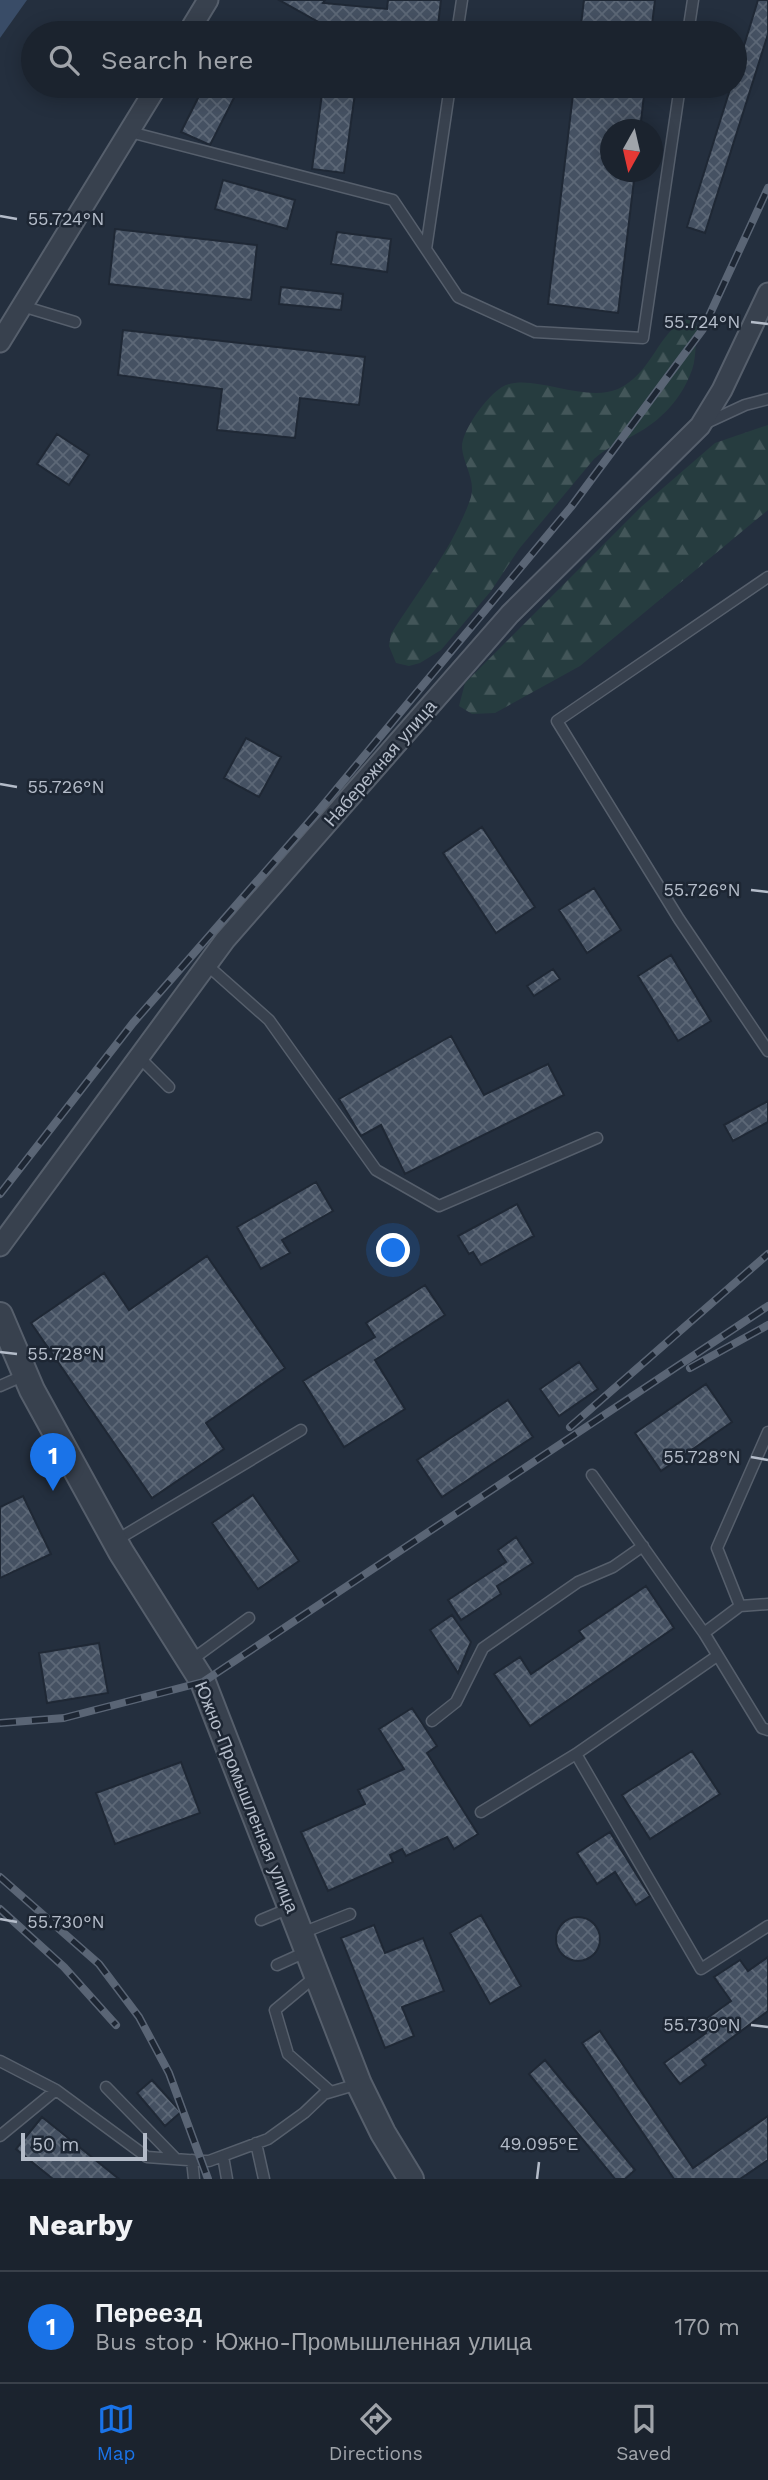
<!DOCTYPE html>
<meta charset="utf-8">
<style>
body{margin:0;font-family:"Work Sans",sans-serif;background:#242b36;color:#f1f3f6}
.compass{position:absolute;left:600px;top:119px;width:63px;height:63px;border-radius:50%;background:#1b232e;box-shadow:0 4px 18px #0003;rotate:188deg}
.scale{position:absolute;left:21px;bottom:18px;width:126px;box-sizing:border-box;padding-left:7px;border:4px solid #b4bcc9;border-top:0;font-size:19px;line-height:24px;white-space:nowrap;color:#b4bcc9;-webkit-text-stroke:5px #1d2633;paint-order:stroke}
.you{position:absolute;left:394px;top:1251px;width:24px;height:24px;margin:-18px;border:5px solid #fff;border-radius:50%;background:#1a73e8;box-shadow:0 0 0 10px #1a73e833}
.badge{display:grid;place-items:center;width:46px;height:46px;border-radius:50%;background:#1a73e8;color:#fff;font-size:23px;font-weight:700}
.pin{position:absolute;translate:-50% -58px;filter:drop-shadow(0 2px 4px #0008)}
.pin::after{content:'';position:absolute;top:37px;width:24px;height:21px;background:inherit;clip-path:polygon(0 0,100% 0,50% 100%)}
.list{margin:0;padding:0;list-style:none}
h2{display:flex;justify-content:space-between;align-items:center;height:91px;margin:0;padding:0 28px;font-size:30px}
h2 small{font-size:23px;font-weight:400;color:#a0a4aa}
.list li{display:grid;grid-template-columns:46px 1fr auto;gap:21px;align-items:center;box-sizing:border-box;height:112px;padding:0 28px;border-top:2px solid #39404a}
.list b{display:block;font-size:26px;white-space:nowrap}
.list p{margin:0;font-size:23px;white-space:nowrap;color:#a0a4aa}
.list em{font-size:23px;font-style:normal;color:#a0a4aa}
.icon{flex:none;width:38px;height:38px;fill:none;stroke:currentColor;stroke-width:2;stroke-linecap:round;stroke-linejoin:round}
.map{position:relative;flex:none;width:768px;height:2179px;overflow:hidden}
.search{position:absolute;background:#1b232e;box-shadow:0 4px 18px #0003;left:21px;right:21px;top:21px;height:77px;display:flex;align-items:center;gap:18px;box-sizing:border-box;padding:0 24px;border-radius:38px;color:#a0a4aa;font-size:26px}
.sheet{height:203px;background:#1b232e}
nav{display:flex;justify-content:space-around;align-items:center;box-sizing:border-box;height:98px;border-top:2px solid #39404a;background:#1b232e;font-size:19px;color:#a0a4aa}
nav a{display:grid;justify-items:center;gap:4px}
nav .on{color:#1a73e8}
.map>svg:first-child{display:block}
</style>
<div class="map">
<svg width="768" height="2179" viewBox="0 0 768 2179">
<defs>
<pattern id="forest-firs" width="22" height="20" patternUnits="userSpaceOnUse" patternTransform="scale(1.75)"><rect width="22" height="20" fill="#263c3f"/><path d="M5 1l3.5 6h-7zM16 11l3.5 6h-7z" fill="#435659"/></pattern>
<pattern id="building-cross-hatch" width="8" height="8" patternUnits="userSpaceOnUse" patternTransform="scale(1.75)"><rect width="8" height="8" fill="#455162"/><path d="M0 0l8 8M0 8l8-8" fill="none" stroke="#5d6877"/></pattern>
</defs>
<rect width="100%" height="100%" fill="#242f3e"/>
<path fill="url(#forest-firs)" d="M 688,319 L 697,327 C 695,342 697,361 690,375 C 681,398 662,419 641,431 C 625,441 608,446 594,459 L 519,549 L 491,591 L 441,650 L 420,663 L 409,666 L 396,663 L 389,646 L 391,634 C 418,591 453,548 470,500 C 477,481 464,467 462,448 C 461,431 487,396 502,387 C 530,371 583,404 618,389 C 653,373 658,330 688,319 Z
M 768,425 L 768,510 L 580,666 L 495,713 L 472,714 L 459,706 L 465,683 L 641,507 L 715,443 Z"/>
<path fill="#394c67" d="M 0,0 L 27,0 L 0,38 Z"/>
<path fill="url(#building-cross-hatch)" stroke="#1f2835" stroke-width="2" d="M 279,0 L 325,0 L 323,3 L 387,9 L 388,0 L 441,0 L 437,33 L 330,33 L 331,29 Z
M 584,0 L 655,0 L 651,33 L 580,33 Z
M 758,0 L 768,0 L 768,34 L 705,233 L 687,227 L 731,86 L 735,86 L 735,75 Z
M 204,86 L 240,86 L 210,145 L 181,132 Z
M 323,86 L 356,86 L 344,173 L 312,169 Z
M 574,86 L 645,86 L 640,130 L 611,130 L 611,172 L 635,172 L 618,313 L 548,304 Z
M 223,180 L 295,200 L 287,229 L 215,209 Z
M 115,229 L 257,245 L 251,300 L 109,284 Z
M 337,232 L 391,239 L 387,272 L 331,264 Z
M 281,287 L 343,294 L 341,310 L 279,304 Z
M 123,330 L 365,357 L 359,405 L 300,398 L 295,438 L 217,430 L 222,389 L 118,375 Z
M 57,434 L 89,455 L 69,485 L 37,464 Z
M 246,738 L 281,757 L 259,797 L 224,778 Z
M 482,827 L 535,907 L 496,933 L 443,853 Z
M 594,888 L 621,930 L 587,953 L 559,910 Z
M 671,955 L 711,1021 L 678,1041 L 638,976 Z
M 553,969 L 560,979 L 534,996 L 527,986 Z
M 451,1036 L 484,1095 L 548,1064 L 564,1095 L 405,1174 L 381,1125 L 361,1136 L 339,1099 Z
M 768,1101 L 768,1122 L 733,1141 L 724,1125 Z
M 316,1182 L 333,1211 L 282,1240 L 290,1253 L 261,1269 L 237,1227 Z
M 517,1204 L 534,1236 L 481,1265 L 473,1252 L 469,1254 L 458,1236 Z
M 207,1256 L 285,1368 L 206,1423 L 224,1449 L 152,1498 L 31,1323 L 104,1273 L 129,1310 Z
M 425,1285 L 445,1315 L 375,1360 L 405,1409 L 344,1447 L 303,1381 L 375,1337 L 366,1323 Z
M 579,1362 L 598,1389 L 559,1416 L 540,1389 Z
M 706,1384 L 732,1422 L 661,1471 L 635,1433 Z
M 508,1400 L 533,1437 L 442,1497 L 417,1460 Z
M 253,1495 L 299,1561 L 258,1589 L 212,1523 Z
M 23,1496 L 51,1554 L 0,1578 L 0,1507 Z
M 516,1537 L 533,1563 L 497,1586 L 501,1594 L 461,1620 L 448,1600 L 506,1562 L 498,1550 Z
M 646,1586 L 674,1628 L 530,1726 L 494,1674 L 520,1657 L 531,1674 L 584,1638 L 579,1631 Z
M 452,1615 L 471,1642 L 458,1673 L 430,1630 Z
M 99,1643 L 108,1693 L 47,1703 L 39,1653 Z
M 412,1708 L 437,1746 L 427,1753 L 478,1834 L 454,1849 L 447,1837 L 406,1856 L 402,1849 L 390,1855 L 393,1862 L 328,1891 L 301,1832 L 365,1804 L 358,1790 L 404,1769 L 379,1729 Z
M 692,1751 L 720,1794 L 650,1839 L 622,1795 Z
M 181,1762 L 200,1813 L 115,1844 L 96,1793 Z
M 610,1832 L 650,1896 L 636,1905 L 615,1872 L 597,1884 L 577,1853 Z
M 481,1915 L 521,1986 L 490,2004 L 450,1933 Z
M556 1939a22 22 0 1 1 44 0a22 22 0 1 1-44 0Z
M 374,1925 L 385,1953 L 423,1938 L 444,1991 L 402,2007 L 414,2036 L 385,2048 L 341,1938 Z
M 768,1957 L 768,2011 L 702,2060 L 706,2065 L 680,2084 L 664,2063 L 706,2033 L 699,2024 L 731,2001 L 714,1977 L 740,1960 L 748,1971 Z
M 600,2031 L 693,2168 L 768,2116 L 768,2160 L 740,2179 L 674,2179 L 582,2043 Z
M 545,2060 L 635,2170 L 625,2179 L 615,2179 L 529,2074 Z
M 152,2080 L 181,2112 L 165,2126 L 137,2093 Z
M 42,2117 L 119,2179 L 53,2179 L 16,2149 Z"/>
<g fill="none" stroke-linecap="round" stroke-linejoin="round">
<defs>
<path id="service" d="M 457,33 L 462,0
M 688,33 L 693,0
M 130,132 L 393,200 L 458,297 L 535,332 L 643,338 L 680,86
M 426,249 L 450,86
M 22,306 L 75,322
M 704,424 L 745,405 L 768,399
M 768,577 L 557,721 L 679,919 L 768,1051
M 207,965 L 269,1020 L 376,1170 L 439,1206 L 597,1138
M 139,1057 L 169,1087
M 0,1386 L 25,1375
M 592,1475 L 704,1633
M 115,1541 L 301,1430
M 768,1604 L 740,1606 L 704,1633 L 762,1728 L 768,1730
M 740,1606 L 717,1548 L 768,1432
M 190,1661 L 249,1618
M 432,1721 L 456,1702 L 483,1648 L 578,1582 L 613,1567 L 643,1546
M 576,1754 L 701,1969 L 768,1926
M 481,1812 L 576,1754 L 717,1656
M 261,1920 L 290,1908
M 302,1933 L 350,1914
M 277,1965 L 308,1951
M 317,1975 L 275,2010 L 288,2054 L 331,2092
M 0,2061 L 56,2090 L 147,2157 L 201,2161 L 209,2161 L 268,2139 L 304,2113 L 324,2094 L 358,2084
M 106,2087 L 176,2159
M 0,2136 L 56,2090
M 256,2143 L 264,2179
M 223,2156 L 227,2179
M 192,2160 L 194,2179"/>
<path id="minor" d="M 188,33 L 208,0
M 0,342 L 157,86
M 0,1246 L 225,940 L 510,614 L 700,426 L 722,390 L 768,293"/>
<path id="tertiary" d="M 0,1315 L 32,1390 L 121,1552 L 203,1682 L 359,2084 L 383,2133 L 411,2179"/>
</defs>
<use href="#service" stroke="#565f6c" stroke-width="13"/>
<use href="#minor" stroke="#565f6c" stroke-width="23"/>
<use href="#tertiary" stroke="#565f6c" stroke-width="28"/>
<use href="#service" stroke="#38414e" stroke-width="10"/>
<use href="#minor" stroke="#38414e" stroke-width="19"/>
<use href="#tertiary" stroke="#38414e" stroke-width="24"/>
<defs>
<path id="rail" d="M 0,1194 L 133,1023 L 315,815 L 571,507 L 703,329 L 768,188
M 690,1368 L 768,1325
M 570,1427 L 768,1254
M 0,1723 L 64,1718 L 203,1682 L 768,1306
M 0,1877 L 99,1964 L 139,2017 L 169,2073 L 208,2179
M 0,1909 L 64,1967 L 116,2025"/>
</defs>
<use href="#rail" stroke="#5a6575" stroke-width="8"/>
<use href="#rail" stroke="#1d2633" stroke-width="5" stroke-dasharray="16" stroke-linecap="butt"/>
</g>
<path fill="none" stroke="#b4bcc9" stroke-width="2.5" d="M 0,216 L 17,219M 751,322 L 768,324M 0,784 L 17,787M 751,890 L 768,892M 0,1352 L 17,1354M 751,1457 L 768,1460M 0,1919 L 17,1922M 751,2025 L 768,2027M 537,2179 L 539,2162"/>
<g text-anchor="middle" dominant-baseline="central" stroke-width="5" stroke-linejoin="round" paint-order="stroke">
<g font-size="18" fill="#b4bcc9" stroke="#1d2633">
<text transform="translate(380 763) rotate(-49)">Набережная улица</text>
<text transform="translate(247 1797) rotate(68)">Южно-Промышленная улица</text>
</g>
</g>
<g font-size="18" text-anchor="middle" fill="#b4bcc9" stroke="#1d2633" stroke-width="5" stroke-linejoin="round" paint-order="stroke">
<text x="66" y="225">55.724°N</text>
<text x="702" y="328">55.724°N</text>
<text x="66" y="793">55.726°N</text>
<text x="702" y="896">55.726°N</text>
<text x="66" y="1360">55.728°N</text>
<text x="702" y="1463">55.728°N</text>
<text x="66" y="1928">55.730°N</text>
<text x="702" y="2031">55.730°N</text>
<text x="539" y="2150">49.095°E</text>
</g>
</svg>
<svg class="compass" viewBox="-18 -18 36 36"><path d="M0-13l5 13h-10z" fill="#e53935"/><path d="M0 13l5-13h-10z" fill="#a0a4aa"/></svg>
<div class="scale">50 m</div>
<div class="you"></div>
<div class="pin badge" style="left:53px;top:1491px">1</div>
<div class="search"><svg class="icon" aria-label="search" viewBox="0 0 24 24"><circle cx="10" cy="10" r="6"/><path d="M15 15l6 6"/></svg>Search here</div>
</div>
<section class="sheet">
<h2>Nearby<small></small></h2>
<ul class="list">
<li><span class="badge">1</span><div><b>Переезд</b><p>Bus stop · Южно-Промышленная улица</p></div><em>170 m</em></li>
</ul>
</section>
<nav>
<a class="on"><svg class="icon" aria-label="map" viewBox="0 0 24 24"><path d="M3 6l6-2 6 2 6-2v14l-6 2-6-2-6 2zM9 4v14M15 6v14"/></svg>Map</a>
<a><svg class="icon" aria-label="directions" viewBox="0 0 24 24"><path d="M12 3l9 9-9 9-9-9zM9 14v-3h6M13 9l2 2-2 2"/></svg>Directions</a>
<a><svg class="icon" aria-label="saved" viewBox="0 0 24 24"><path d="M7 4h10v16l-5-4-5 4z"/></svg>Saved</a>
</nav>
